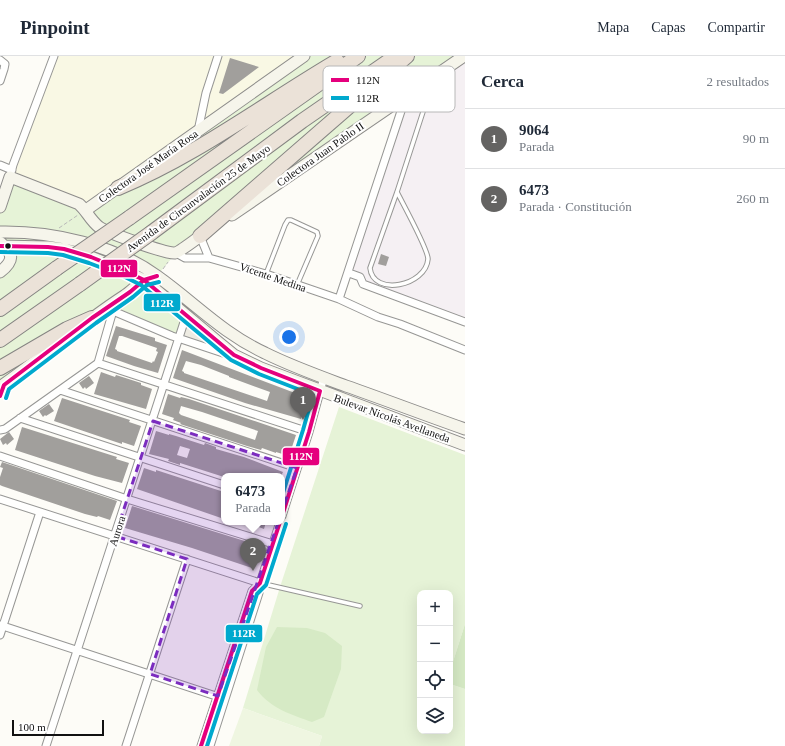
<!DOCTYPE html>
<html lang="es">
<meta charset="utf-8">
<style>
body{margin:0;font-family:Georgia,serif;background:#f6f6f7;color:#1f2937}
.controls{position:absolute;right:12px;bottom:12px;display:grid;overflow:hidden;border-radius:8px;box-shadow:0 4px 16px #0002}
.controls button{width:36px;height:36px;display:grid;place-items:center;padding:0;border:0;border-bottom:1px solid #e0e1e3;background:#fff;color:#1f2937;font:20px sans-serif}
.scale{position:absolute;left:12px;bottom:10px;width:92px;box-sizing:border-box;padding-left:4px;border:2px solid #111;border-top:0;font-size:11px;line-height:14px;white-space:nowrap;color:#111;-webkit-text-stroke:3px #fff;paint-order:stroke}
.you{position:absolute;left:289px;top:281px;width:14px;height:14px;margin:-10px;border:3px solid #fff;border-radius:50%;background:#1a73e8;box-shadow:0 0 0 6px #1a73e833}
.badge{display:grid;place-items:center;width:26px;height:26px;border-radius:50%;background:#646362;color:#fff;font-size:13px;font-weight:700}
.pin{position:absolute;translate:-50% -33px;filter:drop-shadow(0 1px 2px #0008)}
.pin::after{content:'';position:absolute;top:21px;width:14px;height:12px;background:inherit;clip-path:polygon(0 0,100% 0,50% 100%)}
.popup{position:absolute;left:221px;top:417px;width:64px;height:52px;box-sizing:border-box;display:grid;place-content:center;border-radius:8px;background:#fff;filter:drop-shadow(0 1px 3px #0005);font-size:13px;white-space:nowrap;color:#747a83}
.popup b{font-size:15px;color:#1f2937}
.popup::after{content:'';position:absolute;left:50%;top:100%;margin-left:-8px;border:8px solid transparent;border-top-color:#fff}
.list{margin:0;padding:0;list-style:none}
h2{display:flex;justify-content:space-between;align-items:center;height:52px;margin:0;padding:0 16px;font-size:17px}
h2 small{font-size:13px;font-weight:400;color:#747a83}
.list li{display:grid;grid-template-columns:26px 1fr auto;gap:12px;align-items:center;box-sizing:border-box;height:60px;padding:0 16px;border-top:1px solid #e0e1e3}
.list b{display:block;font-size:15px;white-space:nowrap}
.list p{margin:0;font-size:13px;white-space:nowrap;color:#747a83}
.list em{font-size:13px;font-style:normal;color:#747a83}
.icon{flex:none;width:22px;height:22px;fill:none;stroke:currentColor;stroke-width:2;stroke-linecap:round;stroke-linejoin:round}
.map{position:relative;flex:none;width:465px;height:690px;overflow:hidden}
header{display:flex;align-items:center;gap:24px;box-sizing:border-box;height:56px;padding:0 20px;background:#fff;border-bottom:1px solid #e0e1e3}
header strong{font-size:19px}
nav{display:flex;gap:22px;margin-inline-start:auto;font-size:14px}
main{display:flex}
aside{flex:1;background:#fff}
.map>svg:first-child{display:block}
</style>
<header>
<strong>Pinpoint</strong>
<nav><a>Mapa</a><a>Capas</a><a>Compartir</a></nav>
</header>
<main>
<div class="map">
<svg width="465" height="690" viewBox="0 0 465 690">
<rect width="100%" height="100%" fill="#fdfcf7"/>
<path fill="#f5f0f3" d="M 465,0 L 465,266 L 363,228 L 349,217 L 407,38 Z"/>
<path fill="#f9f8e4" d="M 54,0 L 304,0 L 86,154 L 10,121 Z"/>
<path fill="#e6f3d7" d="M 304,0 L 464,0 L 176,197 L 157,220 L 0,331 L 0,216 L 10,204 L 0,186 L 0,151 L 9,126 L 86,154 Z
M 146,231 L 180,260 L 180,267 L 176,279 L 121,255 L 118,252 L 120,248 Z
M 339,351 L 465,399 L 465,568 L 450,615 L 450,537 L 420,537 L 420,675 L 450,675 L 450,628 L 465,633 L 465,690 L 319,690 L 322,680 L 243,652 L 280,531 Z"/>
<path fill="#d6eac5" d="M 465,568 L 465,633 L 450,628 L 450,615 Z
M 277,571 L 307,572 L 325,577 L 342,590 L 341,613 L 324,661 L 312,666 C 292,659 270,652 257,634 L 266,591 Z"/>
<path fill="#eff6e1" d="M 243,652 L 322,680 L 319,690 L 229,690 Z"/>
<path fill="#edebe2" d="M 190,270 L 193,270 L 224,296 L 182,280 L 185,271 Z"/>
<path fill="#a19f9c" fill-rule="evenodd" d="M 230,2 L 259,11 L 223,38 L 219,37 Z
M 381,198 L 389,201 L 386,210 L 378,208 Z
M 116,270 L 155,282 L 155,285 L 167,289 L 158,317 L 134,310 L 106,300 ZM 119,280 L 122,280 L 157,292 L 156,295 L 158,296 L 154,306 L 153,305 L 152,307 L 117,295 L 117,294 L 115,293 Z
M 182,294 L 295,337 L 295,338 L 307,342 L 301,363 L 245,347 L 173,322 ZM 186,305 L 201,309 L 229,320 L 229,321 L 270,336 L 267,345 L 184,317 L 184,316 L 182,315 Z
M 101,316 L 115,321 L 116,319 L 141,327 L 141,329 L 152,333 L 146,353 L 94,338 Z
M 89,320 L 94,327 L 86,333 L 85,331 L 83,333 L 79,327 Z
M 168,338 L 180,342 L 181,341 L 189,343 L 296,379 L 289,400 L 276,396 L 276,397 L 262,392 L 261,394 L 247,390 L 180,368 L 181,367 L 173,364 L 174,362 L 162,358 ZM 181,350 L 202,356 L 258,375 L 255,384 L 181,359 L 179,357 Z
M 62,342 L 130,364 L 129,366 L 141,370 L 134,390 L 122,386 L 122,388 L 107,383 L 54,365 Z
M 49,348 L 54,355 L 46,360 L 45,359 L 43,361 L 39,355 Z
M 22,371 L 117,401 L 116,403 L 129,407 L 122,427 L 95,420 L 15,394 Z
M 156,375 L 169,379 L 169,378 L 176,380 L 204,389 L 205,387 L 216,391 L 216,393 L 244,401 L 283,416 L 281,420 L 267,417 L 265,420 L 224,420 L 224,421 L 180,407 L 180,409 L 168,405 L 169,403 L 149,398 ZM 180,390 L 190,393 L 187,402 L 177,399 Z
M 9,376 L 14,383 L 7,389 L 6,387 L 3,389 L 0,383 Z
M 2,406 L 117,445 L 110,464 L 98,460 L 97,461 L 85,458 L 2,430 L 0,429 L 0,421 L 3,412 L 0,411 Z
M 144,412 L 156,416 L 156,414 L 224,436 L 224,463 L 137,433 Z
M 132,450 L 258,489 L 252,512 L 192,492 L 125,472 Z
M 238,466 L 266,466 L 264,473 L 253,469 L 252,472 Z"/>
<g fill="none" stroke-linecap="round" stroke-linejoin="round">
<defs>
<path id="service" d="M 397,136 C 403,148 428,193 428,203 C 426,230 373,241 370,212 L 397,136 L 433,25
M 266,218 L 285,169 L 288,164 L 291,164 L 317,176 L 318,180 L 297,229
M 260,527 L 360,550"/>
<path id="minor" d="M 0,4 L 5,8 L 4,13 L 0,25
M 198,75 L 206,37 L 218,0
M 0,109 L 12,114
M 10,121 L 13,109 L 54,0
M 200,180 L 209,202
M 176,197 L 185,202 L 209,202 L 266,218 L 339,243 L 378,261 L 400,268 L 465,294
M 349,217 L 360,221 L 363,228 L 465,266
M 339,243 L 406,40
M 113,255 L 172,280 L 223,297 L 232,298
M 98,307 L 309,376
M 98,307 L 114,251
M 60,334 L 297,412
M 20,362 L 224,429
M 0,374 L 5,373 L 98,307
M 0,400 L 127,443 L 273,488
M 0,443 L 260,527
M 282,460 L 309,376 L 324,321
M 0,569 L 225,643
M 0,579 L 40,456
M 46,690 L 186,260
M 126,690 L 187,503
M 201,690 L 252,535 L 260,527
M 210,690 L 259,537 L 260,527 L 280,466"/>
<path id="secondary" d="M 0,151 L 10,121 L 79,148 C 87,155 90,164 99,171 C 106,176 166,198 175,197 C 180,196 200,180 206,176
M 86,154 L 304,0
M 232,159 L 464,0
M 0,176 C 52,175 115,189 157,220 C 195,247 222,277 265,297 C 291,310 319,320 346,330 C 386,344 425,359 465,373
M 0,190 L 48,191 L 64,193 L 91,201 L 125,215 L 144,224 L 218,286 L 234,299 L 261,312 L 285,321 L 465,389
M 0,216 C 14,205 14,198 1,187
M 0,331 C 42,302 81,268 124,240 C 132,235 139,226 149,222"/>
<path id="motorway" d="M 118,132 C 196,100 264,48 337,5
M 129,162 L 358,0
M 151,177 L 302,65 L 396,0
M 200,180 L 407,0
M 0,253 L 57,212
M 0,284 L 80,228
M 0,312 L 67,273 L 92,262"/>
</defs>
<use href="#service" stroke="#979795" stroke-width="5.5"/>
<use href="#minor" stroke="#979795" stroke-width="9"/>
<use href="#secondary" stroke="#8e8d8b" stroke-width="13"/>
<use href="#motorway" stroke="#858482" stroke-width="16"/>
<path stroke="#b9b9b8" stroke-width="1" stroke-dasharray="4 2" stroke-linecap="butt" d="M 59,172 L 78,159
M 163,213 L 168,206"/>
<use href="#service" stroke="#fffffe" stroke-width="3.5"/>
<use href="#minor" stroke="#fffffe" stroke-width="7"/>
<use href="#secondary" stroke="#f6f5eb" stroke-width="11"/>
<use href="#motorway" stroke="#ebe2d8" stroke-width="14"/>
<defs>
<path id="motorway-bridge" d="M 57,212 L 129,162
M 80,228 L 151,177"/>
</defs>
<use href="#motorway-bridge" stroke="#858482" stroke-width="16" stroke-linecap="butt"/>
<use href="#motorway-bridge" stroke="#ebe2d8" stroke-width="14"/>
<defs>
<path id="bus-1" d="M 0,190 L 48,191 L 64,193 L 91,201 L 125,215 L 144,224 L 234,299 L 261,312 L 320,335 L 309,376 L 282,460
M 0,340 L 4,329 L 92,262 L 130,236 L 144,224 L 157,220
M 201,690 L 252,535 L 260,527 L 280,466"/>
<path id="bus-2" d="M 0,196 L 48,197 L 63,199 L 89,207 L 123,220 L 141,229 L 231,304 L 259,318 L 313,339 L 303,374 L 282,440
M 6,342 L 9,333 L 96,267 L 133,241 L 147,229 L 159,226
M 207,690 L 257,538 L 266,529 L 286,468"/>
</defs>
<use href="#bus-1" stroke="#fff" stroke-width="7"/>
<use href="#bus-2" stroke="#fff" stroke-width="7"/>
<use href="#bus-1" stroke="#e5007d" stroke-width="4"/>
<use href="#bus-2" stroke="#00a9ce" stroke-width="4"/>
</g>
<path fill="#7b2cbf" fill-opacity="0.2" stroke="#7b2cbf" stroke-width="3" stroke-dasharray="8 5" stroke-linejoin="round" d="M 153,365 L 297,412 L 218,640 L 150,618 L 187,503 L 115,480 Z"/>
<circle fill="#111" stroke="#fff" stroke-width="1.5" cx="8" cy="190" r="3.5"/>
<g text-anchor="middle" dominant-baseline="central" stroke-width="4" stroke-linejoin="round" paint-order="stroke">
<g font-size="11" fill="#111" stroke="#fff">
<text transform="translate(320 98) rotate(-35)">Colectora Juan Pablo II</text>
<text transform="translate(148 110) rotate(-35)">Colectora José María Rosa</text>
<text transform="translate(198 142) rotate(-36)">Avenida de Circunvalación 25 de Mayo</text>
<text transform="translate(273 221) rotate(19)">Vicente Medina</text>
<text transform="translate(392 362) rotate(20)">Bulevar Nicolás Avellaneda</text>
<text transform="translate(117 475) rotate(-72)">Aurora</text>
</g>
</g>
<rect x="323" y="10" width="132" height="46" rx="6" fill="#fff" stroke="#b8b8b8" stroke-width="1"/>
<rect x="331" y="22" width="18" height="4" fill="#e5007d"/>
<rect x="331" y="40" width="18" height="4" fill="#00a9ce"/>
<g font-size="11" fill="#111">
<text x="356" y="28">112N</text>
<text x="356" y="46">112R</text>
</g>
<g stroke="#fff" stroke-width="1.5">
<rect x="100" y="203" width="38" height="19" rx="4" fill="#e5007d"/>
<rect x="143" y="237" width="38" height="19" rx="4" fill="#00a9ce"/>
<rect x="282" y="391" width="38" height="19" rx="4" fill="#e5007d"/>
<rect x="225" y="568" width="38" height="19" rx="4" fill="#00a9ce"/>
</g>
<g font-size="11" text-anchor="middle" font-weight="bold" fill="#fff">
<text x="119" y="216">112N</text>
<text x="162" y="251">112R</text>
<text x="301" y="404">112N</text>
<text x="244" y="581">112R</text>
</g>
</svg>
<div class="controls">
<button>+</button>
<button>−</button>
<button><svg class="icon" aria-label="locate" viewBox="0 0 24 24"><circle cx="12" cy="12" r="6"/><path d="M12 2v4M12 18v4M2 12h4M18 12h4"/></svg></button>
<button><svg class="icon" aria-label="layers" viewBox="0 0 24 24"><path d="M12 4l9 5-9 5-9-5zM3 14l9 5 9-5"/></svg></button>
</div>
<div class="scale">100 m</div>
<div class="you"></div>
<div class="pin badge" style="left:303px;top:364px">1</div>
<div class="pin badge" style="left:253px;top:515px">2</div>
<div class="popup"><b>6473</b>Parada</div>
</div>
<aside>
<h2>Cerca<small>2 resultados</small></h2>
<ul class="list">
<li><span class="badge">1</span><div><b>9064</b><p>Parada</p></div><em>90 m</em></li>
<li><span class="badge">2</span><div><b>6473</b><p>Parada · Constitución</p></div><em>260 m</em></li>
</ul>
</aside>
</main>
